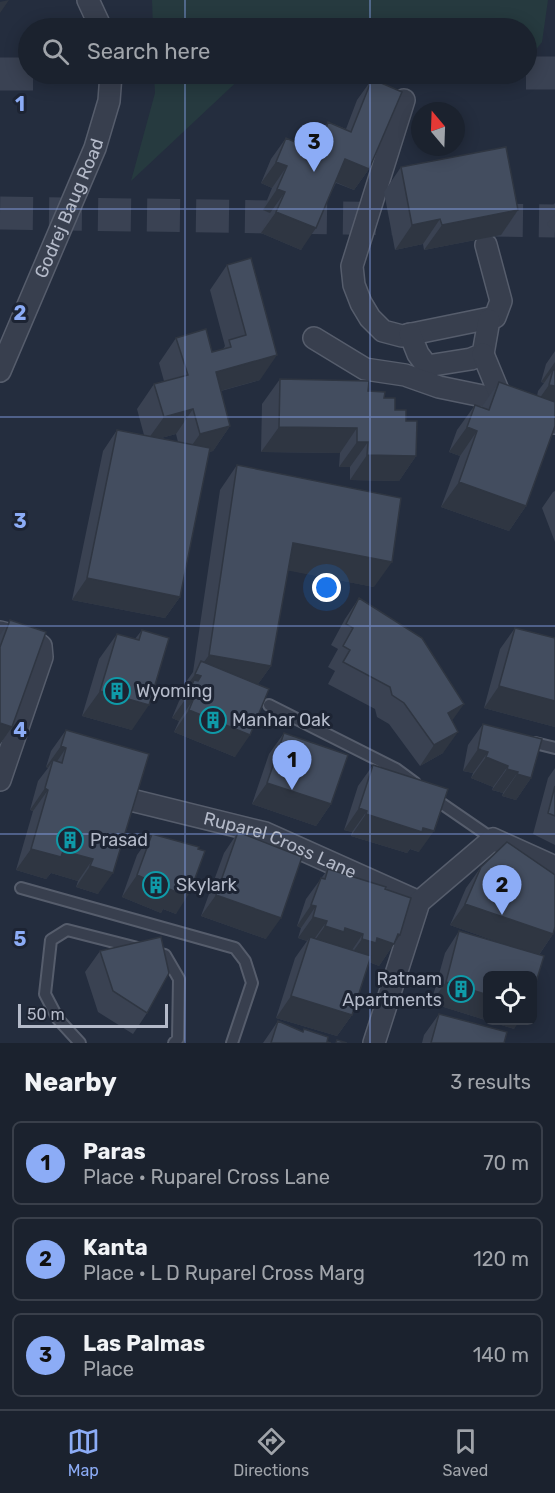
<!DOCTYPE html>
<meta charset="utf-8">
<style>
body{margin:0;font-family:Rubik,sans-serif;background:#282f3a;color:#f1f3f6}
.controls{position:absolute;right:18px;bottom:18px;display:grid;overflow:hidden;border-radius:9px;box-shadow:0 3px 15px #0003}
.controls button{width:54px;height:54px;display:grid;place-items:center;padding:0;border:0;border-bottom:2px solid #393f4a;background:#1b222e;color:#f1f3f6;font:30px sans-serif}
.compass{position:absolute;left:411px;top:102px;width:54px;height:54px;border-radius:50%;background:#1b222e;box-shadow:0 3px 15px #0003;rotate:341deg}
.scale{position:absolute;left:18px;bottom:15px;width:150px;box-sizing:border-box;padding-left:6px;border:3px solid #b4bac9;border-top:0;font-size:16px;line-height:21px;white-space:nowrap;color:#b4bac9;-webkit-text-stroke:4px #1d2433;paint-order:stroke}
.you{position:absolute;left:327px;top:588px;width:21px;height:21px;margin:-15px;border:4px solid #fff;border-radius:50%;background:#1a73e8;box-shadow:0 0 0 9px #1a73e833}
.badge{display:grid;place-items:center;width:39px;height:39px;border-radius:50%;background:#8cacf6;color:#111;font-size:20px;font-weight:700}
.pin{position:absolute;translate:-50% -50px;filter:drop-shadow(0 2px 3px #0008)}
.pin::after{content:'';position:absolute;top:32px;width:21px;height:18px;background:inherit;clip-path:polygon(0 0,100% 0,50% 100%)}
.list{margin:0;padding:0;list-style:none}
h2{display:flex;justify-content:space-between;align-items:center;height:78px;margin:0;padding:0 24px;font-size:26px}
h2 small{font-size:20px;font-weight:400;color:#a0a4aa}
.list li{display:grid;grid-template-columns:39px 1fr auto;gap:18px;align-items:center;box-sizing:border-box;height:84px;margin:0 12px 12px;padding:0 12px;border:2px solid #393f4a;border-radius:9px}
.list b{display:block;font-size:22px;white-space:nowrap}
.list p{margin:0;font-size:20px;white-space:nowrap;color:#a0a4aa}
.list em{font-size:20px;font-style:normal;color:#a0a4aa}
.icon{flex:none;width:33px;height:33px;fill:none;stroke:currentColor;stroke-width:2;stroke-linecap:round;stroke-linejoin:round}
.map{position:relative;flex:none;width:555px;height:1043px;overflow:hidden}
.search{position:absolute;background:#1b222e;box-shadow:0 3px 15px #0003;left:18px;right:18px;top:18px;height:66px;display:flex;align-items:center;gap:15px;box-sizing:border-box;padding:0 21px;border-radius:33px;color:#a0a4aa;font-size:22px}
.sheet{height:366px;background:#1b222e}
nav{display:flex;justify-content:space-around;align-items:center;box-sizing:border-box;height:84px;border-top:2px solid #393f4a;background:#1b222e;font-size:16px;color:#a0a4aa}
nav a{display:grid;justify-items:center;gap:3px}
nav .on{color:#8cacf6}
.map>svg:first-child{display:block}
</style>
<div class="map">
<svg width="555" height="1043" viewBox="0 0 555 1043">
<rect width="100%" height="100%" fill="#242d3e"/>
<path fill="#263a3f" d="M 152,0 L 548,0 L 542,42 L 527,61 L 526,28 L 153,28 Z
M 154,74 L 245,74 L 131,181 L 155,93 Z
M 456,74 L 503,74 L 489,80 Z"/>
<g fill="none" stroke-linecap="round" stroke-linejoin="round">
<path stroke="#3a4253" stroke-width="33" stroke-dasharray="33 16" stroke-linecap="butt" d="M 526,73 L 555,73
M 0,74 L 33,74
M 0,213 L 555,221"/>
<defs>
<path id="lane" d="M 269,705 L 396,769 L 415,783
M 535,743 L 555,748
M 432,797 L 493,839
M 21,888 L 235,948 L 245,961 L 252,983 L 232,1043
M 80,1043 L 58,1019 L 45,994 L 51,940 L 67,930 L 165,955 L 179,979 L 178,1039 L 174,1043"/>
<g id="street">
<path d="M 88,0 L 101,28"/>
<path d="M 404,100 L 352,266 L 354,285 L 361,303 L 370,318 L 383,331 L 402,336 L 495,317 L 501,301 L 486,245"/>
<path d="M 410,334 L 418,354 L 427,366 L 471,359 L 483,354 L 489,320"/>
<path d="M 314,338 L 365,369 L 405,375 L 439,387 L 502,400 L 555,423"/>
<path d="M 483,354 L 502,400"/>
<path id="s1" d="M 0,371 L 95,148 L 109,101 L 111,74"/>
<path d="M 0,632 L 35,641 L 41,646 L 42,657 L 0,780"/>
<path id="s2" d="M 135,801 L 265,833 L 419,902"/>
<path d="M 374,1043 L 419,902 L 493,839 L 555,867"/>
</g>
</defs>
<use href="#lane" stroke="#565d6c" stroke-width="14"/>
<use href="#street" stroke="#565d6c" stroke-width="24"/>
<use href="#lane" stroke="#383f4e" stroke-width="10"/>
<use href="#street" stroke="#383f4e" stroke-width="21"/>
</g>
<path fill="#3a4252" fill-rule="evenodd" d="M 372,79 L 369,169 L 354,190 L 336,183 L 301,250 L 261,233 L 270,213 L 263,210 L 272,188 L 261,183 L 271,159 L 286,138 L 294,141 L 299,134 L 309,138 L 318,126 L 324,128 L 328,122 L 346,129 L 357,100 Z
M 401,167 L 518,210 L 501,235 L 424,250 L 423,244 L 395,250 L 384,192 Z
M 555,203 L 555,233 L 547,224 L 555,214 L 550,209 Z
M 227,265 L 260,380 L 221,391 L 230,426 L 213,451 L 209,452 L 180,597 L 165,618 L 72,600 L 103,451 L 117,430 L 144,435 L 137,409 L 154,384 L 164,381 L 159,363 L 176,338 L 212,352 L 223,349 L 225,346 L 210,290 ZM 176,434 L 178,442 L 161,438 Z
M 555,351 L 555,426 L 526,506 L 509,531 L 441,507 L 460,456 L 449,452 L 457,430 L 475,405 L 481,408 L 499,382 L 537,396 L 538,391 L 544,383 L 541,382 L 546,364 Z
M 280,379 L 368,391 L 384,398 L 406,421 L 416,456 L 399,481 L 350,480 L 350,467 L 339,467 L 340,453 L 261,452 L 262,404 Z
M 237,465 L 374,587 L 288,570 L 271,666 L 258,684 L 235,757 L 174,732 L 179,721 L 172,718 L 179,701 L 183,696 L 180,695 L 186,682 L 193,672 L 220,490 Z
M 555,491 L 555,542 L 542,508 L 553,492 Z
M 359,598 L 452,721 L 443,753 L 420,766 L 389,724 L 377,717 L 375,709 L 328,684 L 335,671 L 328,667 L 338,649 L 331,645 L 345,619 Z
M 10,620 L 12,727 L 0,744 L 0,635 Z
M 515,628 L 555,638 L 555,727 L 484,708 L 500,649 Z
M 142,630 L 132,730 L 82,716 L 99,659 L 117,634 L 135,639 Z
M 483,724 L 531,778 L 516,800 L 502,796 L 503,793 L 492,790 L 493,787 L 471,778 L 473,773 L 463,771 L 468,745 Z
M 66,730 L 149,754 L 98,894 L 76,887 L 78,881 L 51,873 L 46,879 L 16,870 L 33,811 L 30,810 L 38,781 L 48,768 L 46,767 L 51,751 Z
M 284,733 L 331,804 L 316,826 L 252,804 L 269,754 Z
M 373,765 L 419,852 L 410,849 L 407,853 L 351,836 L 352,832 L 344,830 L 358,786 Z
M 555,768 L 555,845 L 533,834 L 548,778 Z
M 238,832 L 266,939 L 201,916 L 224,853 Z
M 152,834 L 198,849 L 176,914 L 163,909 L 161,913 L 122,897 L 137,855 Z
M 481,867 L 553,934 L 539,955 L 514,1029 L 431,1003 L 445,953 L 459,931 L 515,948 L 450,925 L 466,888 Z
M 328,869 L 385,889 L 400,935 L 379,966 L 369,962 L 352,1015 L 337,1036 L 276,1018 L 295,958 L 307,941 L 298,938 L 301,928 L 297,926 L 306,899 Z
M 100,951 L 147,1013 L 133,1034 L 98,1012 L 85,972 Z
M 439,1014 L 504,1043 L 422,1043 L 424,1035 Z
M 278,1021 L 302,1032 L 304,1029 L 331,1043 L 263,1043 Z"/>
<path fill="#2f3642" d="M 9,0 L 0,13 L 0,2 Z
M 345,159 L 369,169 L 354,190 L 331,180 Z
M 276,162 L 287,166 L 272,188 L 261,183 Z
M 277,189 L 285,192 L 270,213 L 263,210 Z
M 518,210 L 501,235 L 424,250 L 442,225 Z
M 276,212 L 316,228 L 301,250 L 261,233 Z
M 440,219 L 423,244 L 395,250 L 412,225 Z
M 277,355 L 260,380 L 198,397 L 216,372 Z
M 555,362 L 555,378 L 553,370 L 544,383 L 541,382 Z
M 549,385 L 555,386 L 555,412 L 534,406 Z
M 193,409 L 176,434 L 146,442 L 164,417 Z
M 230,426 L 213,451 L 182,459 L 200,434 Z
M 279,427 L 357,428 L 340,453 L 261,452 Z
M 467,427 L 477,431 L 460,456 L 449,452 Z
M 357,442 L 368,442 L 350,467 L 339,467 Z
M 367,455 L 416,456 L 399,481 L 350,480 Z
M 459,482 L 526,506 L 509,531 L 441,507 Z
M 293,543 L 392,562 L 374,587 L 275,568 Z
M 87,578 L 180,597 L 165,618 L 72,600 Z
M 209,655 L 271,666 L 253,691 L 201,676 L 188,694 L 194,680 L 183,696 L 180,695 Z
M 499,686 L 555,701 L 555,727 L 484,708 Z
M 100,691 L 149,705 L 132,730 L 82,716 Z
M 187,697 L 193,700 L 179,721 L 172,718 Z
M 464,704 L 449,725 L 448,713 Z
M 189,710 L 250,735 L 235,757 L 174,732 Z
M 0,723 L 12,727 L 0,744 Z
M 458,732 L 443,753 L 420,766 L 434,745 Z
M 61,746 L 66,748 L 52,769 L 53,760 L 48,768 L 46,767 Z
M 478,749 L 488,752 L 473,773 L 463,771 Z
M 486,757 L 508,766 L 493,787 L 471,778 Z
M 507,769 L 518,772 L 503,793 L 492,790 Z
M 517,774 L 531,778 L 516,800 L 502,796 Z
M 267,783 L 331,804 L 316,826 L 252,804 Z
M 45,788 L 48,790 L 33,811 L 30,810 Z
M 359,808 L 367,811 L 352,832 L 344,830 Z
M 366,814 L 423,828 L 434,831 L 419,852 L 410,849 L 407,853 L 351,836 Z
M 31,849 L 63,851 L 93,859 L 78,881 L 51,873 L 46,879 L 16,870 Z
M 90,866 L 113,873 L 98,894 L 76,887 Z
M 137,875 L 177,888 L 190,892 L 176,914 L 163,909 L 161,913 L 122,897 Z
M 216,895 L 281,918 L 266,939 L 201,916 Z
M 465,904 L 553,934 L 538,956 L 450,925 Z
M 311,905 L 316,906 L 301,928 L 297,926 Z
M 313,917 L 327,921 L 312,942 L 310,937 L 307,941 L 298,938 Z
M 325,926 L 345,928 L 363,934 L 348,956 L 310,947 Z
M 398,934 L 400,935 L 379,966 L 364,960 L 347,960 L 362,939 Z
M 446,982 L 488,995 L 488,1020 L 520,1020 L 514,1029 L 431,1003 Z
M 291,996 L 352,1015 L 337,1036 L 276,1018 Z"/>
<path fill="#434d5f" stroke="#2f3642" stroke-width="1.5" d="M 372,79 L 402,92 L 369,169 L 345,159 L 316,228 L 276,212 L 285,192 L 277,189 L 287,166 L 276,162 L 286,138 L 295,142 L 299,134 L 312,139 L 318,126 L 326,129 L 328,122 L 351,132 Z
M 506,147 L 518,210 L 442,225 L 440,219 L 412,225 L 401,167 Z
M 251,258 L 277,355 L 216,372 L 230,426 L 200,434 L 193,409 L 164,417 L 154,384 L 188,375 L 176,338 L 206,329 L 212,352 L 231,347 L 229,340 L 246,335 L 227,265 Z
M 553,370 L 555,370 L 555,386 L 549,385 Z
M 280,379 L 369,381 L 368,391 L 385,392 L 384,398 L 395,398 L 395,410 L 406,410 L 406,421 L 417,421 L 416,456 L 367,455 L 368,442 L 357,442 L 357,428 L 279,427 Z
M 499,382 L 555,402 L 555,426 L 526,506 L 459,482 L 477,431 L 467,427 L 475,405 L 489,410 Z
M 117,430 L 210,448 L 180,597 L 87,578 Z
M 237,465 L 401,498 L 392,562 L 293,543 L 271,666 L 209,655 Z
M 359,598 L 422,638 L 464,704 L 448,713 L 458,732 L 434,745 L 404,703 L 392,695 L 390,687 L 343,662 L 350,650 L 343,646 L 353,628 L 346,624 Z
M 10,620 L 46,632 L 12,727 L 0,723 L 0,647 Z
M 515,628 L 555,638 L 555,701 L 499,686 Z
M 142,630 L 169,638 L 149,705 L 100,691 L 117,634 L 139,640 Z
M 201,661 L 269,689 L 250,735 L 189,710 L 193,700 L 187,697 L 194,680 L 198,681 L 201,676 L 195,674 Z
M 483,724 L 542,739 L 531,778 L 517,774 L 518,772 L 507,769 L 508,766 L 486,757 L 488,752 L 478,749 Z
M 66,730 L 149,754 L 113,873 L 90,866 L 93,859 L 63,851 L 61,857 L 31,849 L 48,790 L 45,788 L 53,760 L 62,763 L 66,748 L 61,746 Z
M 284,733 L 348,755 L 331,804 L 267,783 Z
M 373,765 L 448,789 L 434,831 L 423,828 L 422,832 L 366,814 L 367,811 L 359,808 Z
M 555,786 L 555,816 L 548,813 Z
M 238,832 L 302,857 L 281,918 L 216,895 Z
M 152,834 L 199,847 L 198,849 L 205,851 L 190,892 L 177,888 L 176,892 L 137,875 Z
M 507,842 L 555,875 L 555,927 L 553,934 L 465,904 L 481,867 Z
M 328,869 L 386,887 L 385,889 L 411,898 L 400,935 L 398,934 L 394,944 L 377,938 L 376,943 L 362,939 L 363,934 L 345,928 L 344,932 L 325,926 L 327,921 L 313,917 L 316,906 L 311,905 L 321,878 L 325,879 Z
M 459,931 L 544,956 L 532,995 L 532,975 L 488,975 L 488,995 L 446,982 Z
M 161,937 L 169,973 L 147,1013 L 113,991 L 100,951 Z
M 310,937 L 371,956 L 352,1015 L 291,996 Z
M 439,1014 L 507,1032 L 504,1043 L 431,1043 Z
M 278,1021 L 303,1032 L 304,1029 L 328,1037 L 327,1042 L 331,1043 L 271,1043 Z
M 337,1040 L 347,1043 L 336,1043 Z"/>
<path fill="none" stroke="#8cacf6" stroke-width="1.5" stroke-opacity="0.55" d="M 185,0 L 185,28M 370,0 L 370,28M 185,74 L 185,1043M 370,74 L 370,1043M 0,209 L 555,209M 0,417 L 555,417M 0,626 L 555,626M 0,834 L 555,834"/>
<defs>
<symbol id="building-ring" viewBox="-11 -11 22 22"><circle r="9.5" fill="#1d2433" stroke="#0f9aa8" stroke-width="1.5"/><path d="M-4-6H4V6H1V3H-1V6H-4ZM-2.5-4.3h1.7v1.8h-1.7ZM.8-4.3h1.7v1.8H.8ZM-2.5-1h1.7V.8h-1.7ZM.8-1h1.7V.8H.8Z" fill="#0f9aa8"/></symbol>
</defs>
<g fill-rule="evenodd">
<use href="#building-ring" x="102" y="676" width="30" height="30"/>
<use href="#building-ring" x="198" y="705" width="30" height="30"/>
<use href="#building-ring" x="55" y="825" width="30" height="30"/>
<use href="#building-ring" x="141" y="870" width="30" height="30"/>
<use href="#building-ring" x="446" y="974" width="30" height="30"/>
</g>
<g text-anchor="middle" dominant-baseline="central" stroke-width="6" stroke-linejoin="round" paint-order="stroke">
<g font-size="18" fill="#b4bac9" stroke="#1d2433">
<text stroke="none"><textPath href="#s1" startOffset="177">Godrej Baug Road</textPath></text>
<text stroke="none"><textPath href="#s2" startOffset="152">Ruparel Cross Lane</textPath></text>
</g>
<g font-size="18" fill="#b4bac9" stroke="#1d2433" text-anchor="start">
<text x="136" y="691">Wyoming</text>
<text x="232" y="720">Manhar Oak</text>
<text x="90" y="840">Prasad</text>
<text x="176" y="885">Skylark</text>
<text x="442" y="979" text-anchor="end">Ratnam<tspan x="442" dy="21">Apartments</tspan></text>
</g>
</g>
<g font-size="20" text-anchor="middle" font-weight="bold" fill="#8cacf6" stroke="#1d2433" stroke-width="6" stroke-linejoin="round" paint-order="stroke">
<text x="20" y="111">1</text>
<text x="20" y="320">2</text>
<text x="20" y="528">3</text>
<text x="20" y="737">4</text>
<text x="20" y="946">5</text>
</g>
</svg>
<div class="controls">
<button><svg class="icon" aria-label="locate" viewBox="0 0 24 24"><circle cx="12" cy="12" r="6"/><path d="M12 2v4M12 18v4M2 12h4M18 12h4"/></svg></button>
</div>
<svg class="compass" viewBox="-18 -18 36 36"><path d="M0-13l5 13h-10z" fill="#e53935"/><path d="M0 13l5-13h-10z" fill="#a0a4aa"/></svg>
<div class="scale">50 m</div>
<div class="you"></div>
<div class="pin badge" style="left:292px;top:790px">1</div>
<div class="pin badge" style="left:502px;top:915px">2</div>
<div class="pin badge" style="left:314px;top:172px">3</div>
<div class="search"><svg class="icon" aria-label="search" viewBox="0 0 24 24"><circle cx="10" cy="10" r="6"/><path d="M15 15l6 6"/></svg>Search here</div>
</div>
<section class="sheet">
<h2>Nearby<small>3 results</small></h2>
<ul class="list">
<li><span class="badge">1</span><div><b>Paras</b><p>Place · Ruparel Cross Lane</p></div><em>70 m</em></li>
<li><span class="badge">2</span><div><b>Kanta</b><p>Place · L D Ruparel Cross Marg</p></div><em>120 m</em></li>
<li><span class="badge">3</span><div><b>Las Palmas</b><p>Place</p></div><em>140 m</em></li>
</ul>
</section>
<nav>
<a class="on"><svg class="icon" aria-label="map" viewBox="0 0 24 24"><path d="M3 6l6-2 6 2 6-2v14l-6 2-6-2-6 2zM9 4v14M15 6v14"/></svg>Map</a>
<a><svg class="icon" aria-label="directions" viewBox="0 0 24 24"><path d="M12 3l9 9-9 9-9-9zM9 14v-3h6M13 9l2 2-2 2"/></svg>Directions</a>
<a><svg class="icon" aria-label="saved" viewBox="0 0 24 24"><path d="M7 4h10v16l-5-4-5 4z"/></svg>Saved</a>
</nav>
